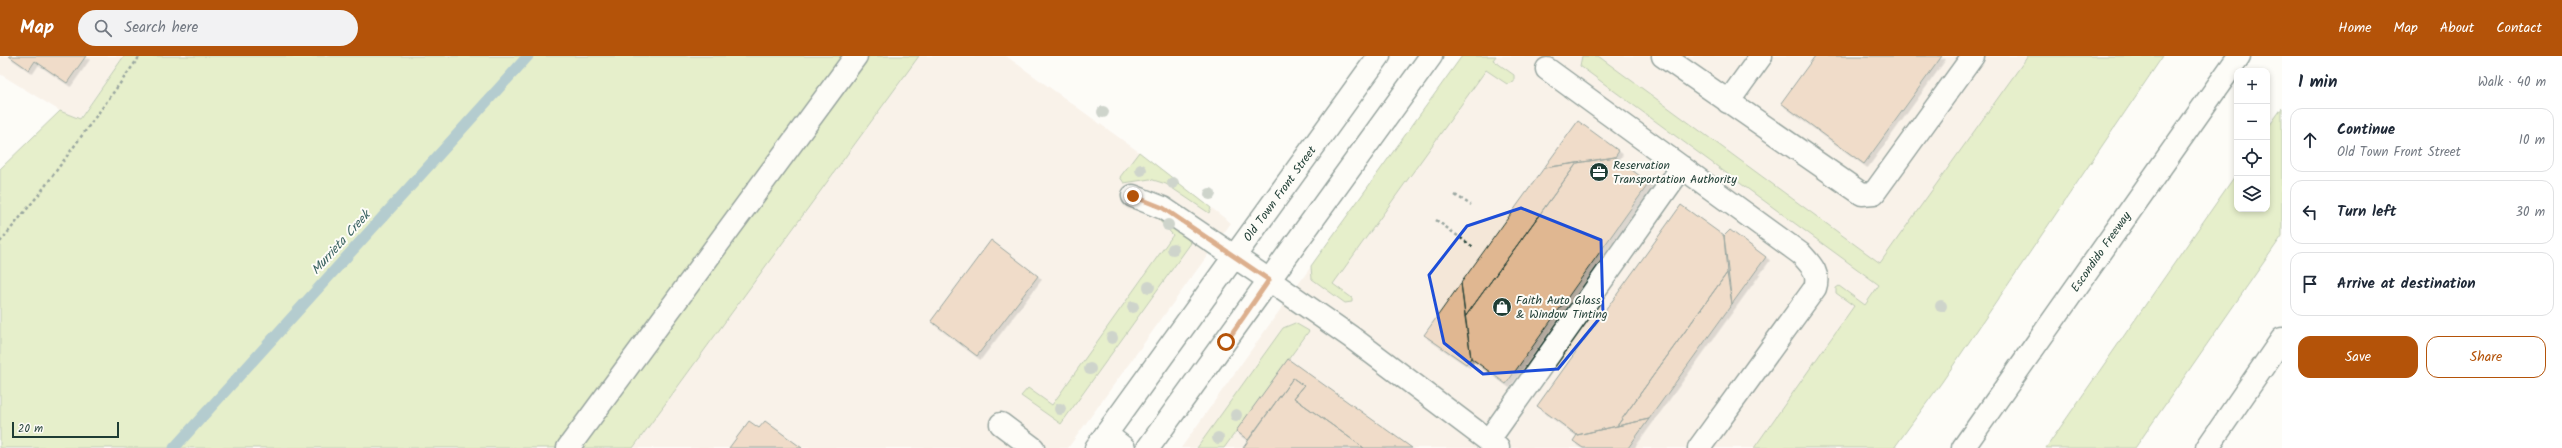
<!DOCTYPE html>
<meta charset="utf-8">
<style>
body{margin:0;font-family:Kalam,sans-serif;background:#f2f2f3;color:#1f2937}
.controls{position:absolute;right:12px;top:12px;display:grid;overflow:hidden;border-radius:8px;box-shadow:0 2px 6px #0003}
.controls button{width:36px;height:36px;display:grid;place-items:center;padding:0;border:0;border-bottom:1px solid #e0e1e3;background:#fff;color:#1f2937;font:20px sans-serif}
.scale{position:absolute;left:12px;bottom:10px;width:107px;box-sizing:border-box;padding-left:4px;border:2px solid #1f3d34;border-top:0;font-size:11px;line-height:14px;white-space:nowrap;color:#1f3d34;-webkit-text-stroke:3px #fdfcf7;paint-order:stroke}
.stop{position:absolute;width:12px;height:12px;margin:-9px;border:3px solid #b45309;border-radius:50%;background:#fff}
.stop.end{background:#b45309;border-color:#fff;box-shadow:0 1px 4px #0008}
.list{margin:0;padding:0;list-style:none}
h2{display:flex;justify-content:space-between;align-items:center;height:52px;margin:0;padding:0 16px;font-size:17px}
h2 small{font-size:13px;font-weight:400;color:#747a83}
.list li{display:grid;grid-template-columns:26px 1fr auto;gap:12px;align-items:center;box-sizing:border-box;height:64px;margin:0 8px 8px;padding:0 8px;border:1px solid #e0e1e3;border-radius:12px}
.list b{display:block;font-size:15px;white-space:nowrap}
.list p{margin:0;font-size:13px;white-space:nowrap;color:#747a83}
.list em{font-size:13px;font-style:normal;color:#747a83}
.actions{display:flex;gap:8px;padding:12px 16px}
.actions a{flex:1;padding:9px 0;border:1px solid #b45309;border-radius:12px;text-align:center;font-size:14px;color:#b45309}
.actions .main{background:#b45309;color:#fff}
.icon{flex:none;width:22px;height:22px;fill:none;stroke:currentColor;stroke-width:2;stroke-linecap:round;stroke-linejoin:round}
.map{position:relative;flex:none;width:2282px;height:392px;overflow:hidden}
header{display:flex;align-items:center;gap:24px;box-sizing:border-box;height:56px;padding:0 20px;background:#b45309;color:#fff}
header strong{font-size:19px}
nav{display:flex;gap:22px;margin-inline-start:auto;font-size:14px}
.search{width:280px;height:36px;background:#f2f2f3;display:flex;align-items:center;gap:10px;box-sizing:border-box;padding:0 14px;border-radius:22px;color:#747a83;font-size:15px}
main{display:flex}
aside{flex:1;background:#fff}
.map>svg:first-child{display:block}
</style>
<header>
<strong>Map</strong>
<div class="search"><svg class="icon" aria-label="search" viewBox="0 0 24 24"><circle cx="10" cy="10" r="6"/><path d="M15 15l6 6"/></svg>Search here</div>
<nav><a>Home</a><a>Map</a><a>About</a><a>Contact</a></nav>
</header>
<main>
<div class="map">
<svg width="2282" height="392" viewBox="0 0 2282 392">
<defs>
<filter id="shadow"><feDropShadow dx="3.5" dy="3.5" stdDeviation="0" flood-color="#0004"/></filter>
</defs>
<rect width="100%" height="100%" fill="#fdfcf7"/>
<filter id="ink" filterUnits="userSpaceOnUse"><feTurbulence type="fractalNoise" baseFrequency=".025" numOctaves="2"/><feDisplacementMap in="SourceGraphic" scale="8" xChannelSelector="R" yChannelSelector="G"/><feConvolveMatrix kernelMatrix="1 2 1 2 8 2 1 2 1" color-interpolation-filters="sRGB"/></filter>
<g filter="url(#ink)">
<path fill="#f4e7d8" d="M 0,0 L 124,0 L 79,63 L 60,55 L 0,18 Z
M 919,0 L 1006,0 L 1139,96 L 1231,167 L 1068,392 L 633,392 Z
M 1462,0 L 2041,0 L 1764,392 L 1181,392 Z"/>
<path fill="#cadf94" stroke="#748e64" d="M 124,0 L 919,0 L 633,392 L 0,392 L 0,113 L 60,55 L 80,63 Z
M 1462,0 L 1496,0 L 1493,4 L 1514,19 L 1514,26 L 1507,28 L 1486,14 L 1333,228 L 1352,242 L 1352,246 L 1345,247 L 1312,223 L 1311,210 Z
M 1582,0 L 1598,0 L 1880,207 L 2028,0 L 2163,0 L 1942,326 L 1894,392 L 1754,392 L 1854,250 L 1836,237 L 1836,232 L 1839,230 L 1865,249 L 1879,229 L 1580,10 Z
M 2282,52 L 2282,180 L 2135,392 L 2046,392 L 2237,117 L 2237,153 L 2267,153 L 2267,73 Z
M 1139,96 L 1211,152 L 1209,157 L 1166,128 L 1150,123 L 1124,127 L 1120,121 Z
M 1156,161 L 1169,164 L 1191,187 L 1061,368 L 1021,340 L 1028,332 L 1052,349 L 1173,179 Z
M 1295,267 L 1309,275 L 1224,392 L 1197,392 L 1283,272 Z"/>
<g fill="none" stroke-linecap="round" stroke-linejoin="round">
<path stroke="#5b939e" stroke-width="11" d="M 174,392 L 528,0"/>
</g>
<path fill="#e0b791" stroke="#1f3d34" filter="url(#shadow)" d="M 9,0 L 86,0 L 67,27 L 35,5 L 29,14 Z
M 1815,0 L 1942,0 L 1864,108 L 1781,47 Z
M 1578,65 L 1619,95 L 1615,101 L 1544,112 Z
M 1615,101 L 1649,127 L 1506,328 L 1471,302 L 1465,261 L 1577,107 Z
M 1577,107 L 1563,126 L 1465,261 L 1461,227 L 1544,112 Z
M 1681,149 L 1724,180 L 1727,217 L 1617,370 L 1577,379 L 1537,350 Z
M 1730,174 L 1766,201 L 1732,248 L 1724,180 Z
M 991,184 L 1038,220 L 977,300 L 931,265 Z
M 1727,217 L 1732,248 L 1649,363 L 1617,370 Z
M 1461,227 L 1471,302 L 1466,308 L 1424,279 Z
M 1288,303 L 1412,392 L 1364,392 L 1294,342 L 1304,330 L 1293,322 L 1248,384 L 1236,375 Z
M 1293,322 L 1304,330 L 1294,342 L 1364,392 L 1243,392 Z
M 1649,363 L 1628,392 L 1583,392 L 1573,385 L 1577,379 Z
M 749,365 L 759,372 L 765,365 L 802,392 L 729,392 Z"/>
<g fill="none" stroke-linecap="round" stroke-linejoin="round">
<defs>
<path id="minor" d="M 1663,0 L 1862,138 L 1874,137 L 1973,0
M 1547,13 L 1801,198 C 1811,209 1820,217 1815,232 L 1699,392
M 1728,46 L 1761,0
M 1133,140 L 1163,152 L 1269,224 L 1351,281 L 1498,392
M 1001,368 L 1033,392
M 1106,378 L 1124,392
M 1488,385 L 1682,111
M 568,392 L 856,0"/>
<path id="major" d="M 1096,392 L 1379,0
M 1148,392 L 1431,0"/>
<path id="highway" d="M 1963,392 L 2239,0
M 2207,392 L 2282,283"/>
</defs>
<use href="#minor" stroke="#1f3d34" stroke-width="25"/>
<use href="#major" stroke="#1f3d34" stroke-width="25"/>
<use href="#highway" stroke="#1f3d34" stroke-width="25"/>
<path stroke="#1f3d34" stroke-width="2.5" stroke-dasharray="3 3" stroke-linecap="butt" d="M 1455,139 L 1471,149
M 1436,164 L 1473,191
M 0,186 L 40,137 L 140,0"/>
<use href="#minor" stroke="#fdfcf7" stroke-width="22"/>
<use href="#major" stroke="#fdfcf7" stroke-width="22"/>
<use href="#highway" stroke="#fdfcf7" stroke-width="22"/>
</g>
<g fill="#96a596">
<circle cx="1103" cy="56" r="6"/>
<circle cx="1141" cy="114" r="6"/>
<circle cx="1173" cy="127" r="6"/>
<circle cx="1210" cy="138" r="6"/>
<circle cx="1168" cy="169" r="6"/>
<circle cx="1173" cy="193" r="6"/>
<circle cx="1149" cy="231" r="6"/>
<circle cx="1941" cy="250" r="6"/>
<circle cx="1133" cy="251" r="6"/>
<circle cx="1112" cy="282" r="6"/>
<circle cx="1090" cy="313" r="6"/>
<circle cx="1060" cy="353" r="6"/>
<circle cx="1236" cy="359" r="6"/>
<circle cx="1218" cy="382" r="6"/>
</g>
</g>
<g fill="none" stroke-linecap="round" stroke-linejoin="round" filter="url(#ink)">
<path stroke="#b45309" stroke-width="5" d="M 1133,140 L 1163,152 L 1269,224 L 1226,286"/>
</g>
<path d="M0 0H2282V392H0ZM 1521,152 L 1601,184 L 1603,258 L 1558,313 L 1483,318 L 1444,287 L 1429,219 L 1467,170 Z" fill="#fdfcf7" fill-opacity=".55" fill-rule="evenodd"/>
<path fill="none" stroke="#1d4ed8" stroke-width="3" stroke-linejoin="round" d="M 1521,152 L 1601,184 L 1603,258 L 1558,313 L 1483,318 L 1444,287 L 1429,219 L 1467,170 Z"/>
<defs>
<symbol id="office-disc" viewBox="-11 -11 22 22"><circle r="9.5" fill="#1f3d34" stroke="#fdfcf7"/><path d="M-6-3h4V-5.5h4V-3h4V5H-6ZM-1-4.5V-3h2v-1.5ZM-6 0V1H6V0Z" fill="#fff"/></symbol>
<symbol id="shop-disc" viewBox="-11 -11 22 22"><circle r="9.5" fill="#1f3d34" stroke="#fdfcf7"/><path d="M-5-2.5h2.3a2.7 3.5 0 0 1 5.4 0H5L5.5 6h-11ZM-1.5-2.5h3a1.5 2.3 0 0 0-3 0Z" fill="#fff"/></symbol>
</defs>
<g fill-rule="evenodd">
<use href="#office-disc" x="1588" y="105" width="22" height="22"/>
<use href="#shop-disc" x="1491" y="240" width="22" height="22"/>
</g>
<g text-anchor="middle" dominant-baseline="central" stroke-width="4" stroke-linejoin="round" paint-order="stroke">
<g font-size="12" fill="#1f3d34" stroke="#fdfcf7" text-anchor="start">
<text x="1613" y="109">Reservation<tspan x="1613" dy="14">Transportation Authority</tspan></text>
<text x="1516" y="244">Faith Auto Glass<tspan x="1516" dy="14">&amp; Window Tinting</tspan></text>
</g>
<g font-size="12" fill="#1f3d34" stroke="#fdfcf7">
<text transform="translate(1280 138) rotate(-54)">Old Town Front Street</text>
<text transform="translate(2101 196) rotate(-55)">Escondido Freeway</text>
</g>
<g font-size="13" font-style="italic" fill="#386160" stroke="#fdfcf7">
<text transform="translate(341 187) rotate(-48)">Murrieta Creek</text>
</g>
</g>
</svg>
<div class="controls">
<button>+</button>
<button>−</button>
<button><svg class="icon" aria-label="locate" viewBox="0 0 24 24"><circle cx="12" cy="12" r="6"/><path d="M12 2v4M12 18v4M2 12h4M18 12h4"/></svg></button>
<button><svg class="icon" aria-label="layers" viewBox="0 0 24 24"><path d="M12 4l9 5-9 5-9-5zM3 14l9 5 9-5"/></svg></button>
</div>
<div class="scale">20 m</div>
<div class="stop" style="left:1226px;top:286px"></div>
<div class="stop end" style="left:1133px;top:140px"></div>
</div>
<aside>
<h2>1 min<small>Walk · 40 m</small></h2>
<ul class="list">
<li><svg class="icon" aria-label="ahead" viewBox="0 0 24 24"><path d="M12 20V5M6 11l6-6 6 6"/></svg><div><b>Continue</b><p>Old Town Front Street</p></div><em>10 m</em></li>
<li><svg class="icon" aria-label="left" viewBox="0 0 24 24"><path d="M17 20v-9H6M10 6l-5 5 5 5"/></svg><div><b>Turn left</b></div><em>30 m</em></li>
<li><svg class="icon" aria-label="arrive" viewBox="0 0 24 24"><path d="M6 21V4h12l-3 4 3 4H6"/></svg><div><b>Arrive at destination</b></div></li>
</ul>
<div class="actions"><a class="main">Save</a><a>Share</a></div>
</aside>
</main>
